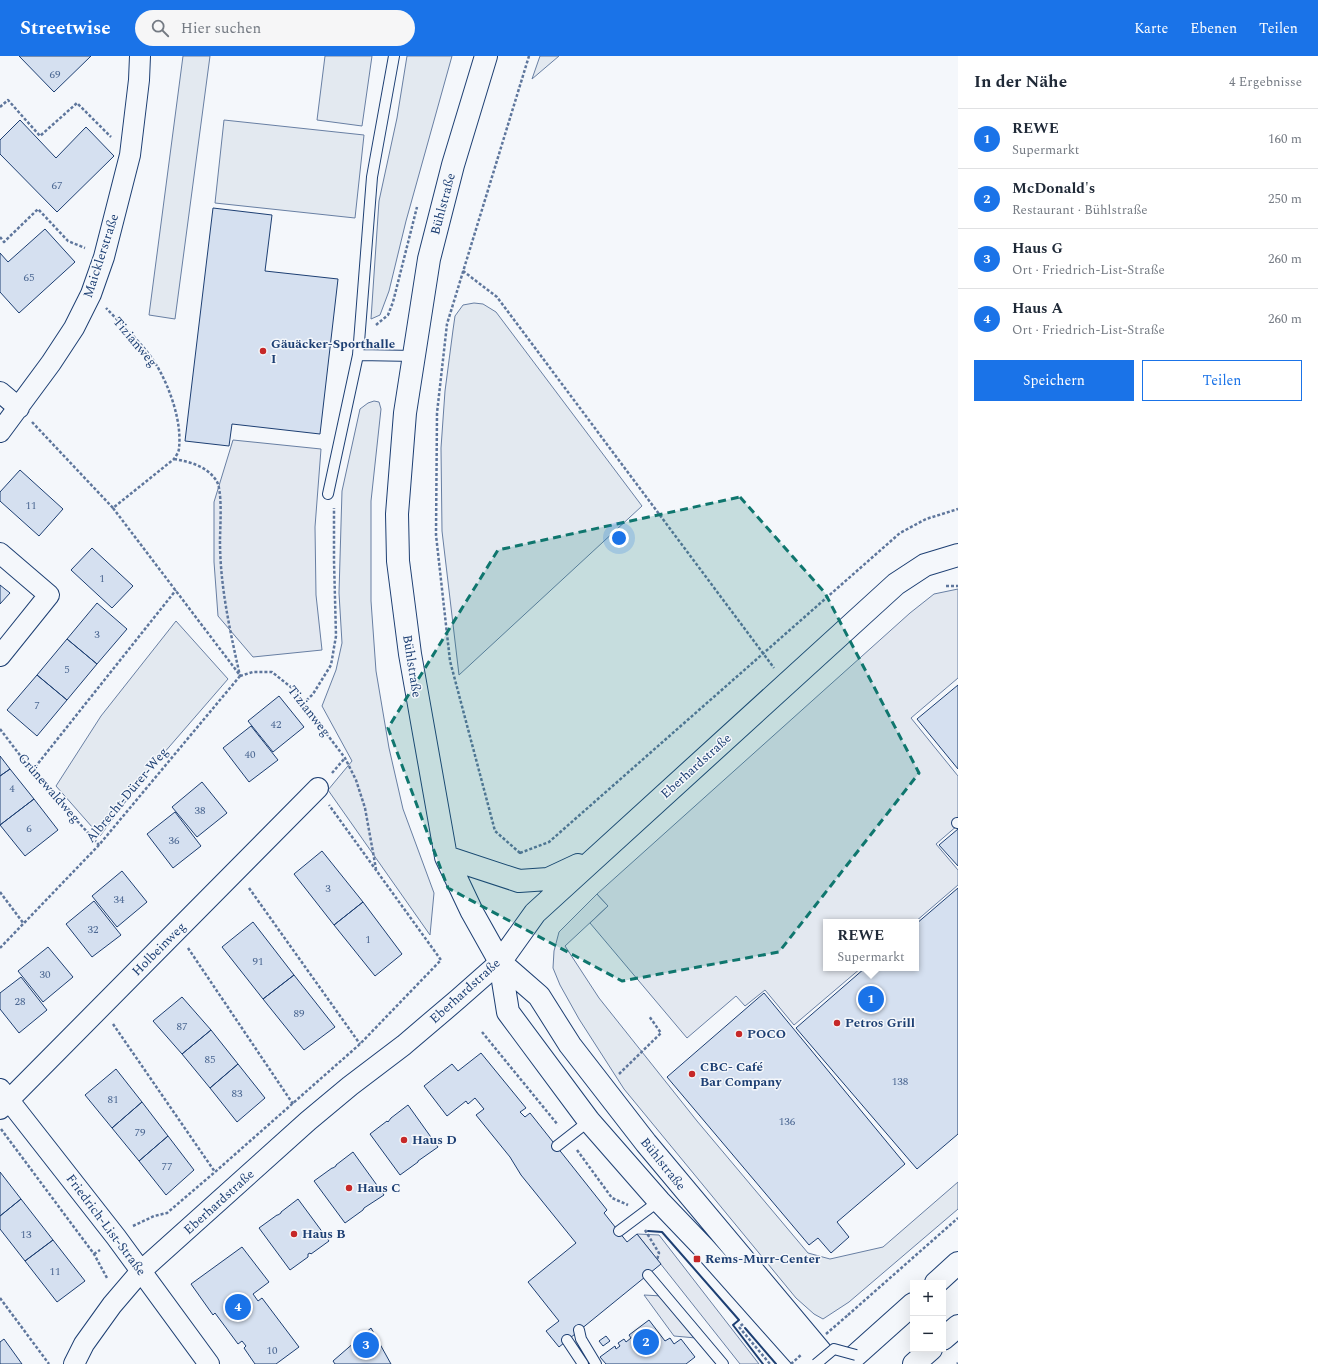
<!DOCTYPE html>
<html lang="de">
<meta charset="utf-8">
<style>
body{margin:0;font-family:Spectral,serif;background:#f6f6f7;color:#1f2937}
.controls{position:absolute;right:12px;bottom:12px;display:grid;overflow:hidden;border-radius:0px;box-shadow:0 4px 16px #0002}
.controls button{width:36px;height:36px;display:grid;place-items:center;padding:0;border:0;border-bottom:1px solid #e0e1e3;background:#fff;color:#1f2937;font:20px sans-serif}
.you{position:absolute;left:619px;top:482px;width:14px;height:14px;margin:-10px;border:3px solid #fff;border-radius:50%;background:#1a73e8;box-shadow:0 0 0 6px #1a73e833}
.badge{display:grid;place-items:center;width:26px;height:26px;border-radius:50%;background:#1a73e8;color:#fff;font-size:13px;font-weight:700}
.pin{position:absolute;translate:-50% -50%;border:2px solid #fff;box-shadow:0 1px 4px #0006}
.popup{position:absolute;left:823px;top:863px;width:96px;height:52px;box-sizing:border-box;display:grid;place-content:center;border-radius:0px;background:#fff;filter:drop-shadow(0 1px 3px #0005);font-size:13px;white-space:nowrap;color:#747a83}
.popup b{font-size:15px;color:#1f2937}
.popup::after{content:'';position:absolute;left:50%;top:100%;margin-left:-8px;border:8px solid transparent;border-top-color:#fff}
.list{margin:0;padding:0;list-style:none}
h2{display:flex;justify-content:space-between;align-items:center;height:52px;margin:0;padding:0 16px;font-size:17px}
h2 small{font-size:13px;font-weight:400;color:#747a83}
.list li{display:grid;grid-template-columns:26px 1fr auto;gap:12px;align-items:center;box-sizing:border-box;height:60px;padding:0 16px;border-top:1px solid #e0e1e3}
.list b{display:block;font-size:15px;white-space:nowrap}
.list p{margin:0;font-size:13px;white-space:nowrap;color:#747a83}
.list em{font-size:13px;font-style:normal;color:#747a83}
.actions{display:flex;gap:8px;padding:12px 16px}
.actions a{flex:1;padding:9px 0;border:1px solid #1a73e8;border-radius:0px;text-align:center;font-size:14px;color:#1a73e8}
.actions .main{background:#1a73e8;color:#fff}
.icon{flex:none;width:22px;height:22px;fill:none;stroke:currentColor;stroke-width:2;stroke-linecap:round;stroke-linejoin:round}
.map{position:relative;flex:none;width:958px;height:1308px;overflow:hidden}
header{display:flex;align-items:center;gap:24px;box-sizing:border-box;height:56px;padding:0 20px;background:#1a73e8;color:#fff}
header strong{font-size:19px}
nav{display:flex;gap:22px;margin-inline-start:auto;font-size:14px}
.search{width:280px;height:36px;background:#f6f6f7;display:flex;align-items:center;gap:10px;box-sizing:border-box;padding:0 14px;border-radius:22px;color:#747a83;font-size:15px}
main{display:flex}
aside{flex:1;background:#fff}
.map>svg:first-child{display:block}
</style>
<header>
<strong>Streetwise</strong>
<div class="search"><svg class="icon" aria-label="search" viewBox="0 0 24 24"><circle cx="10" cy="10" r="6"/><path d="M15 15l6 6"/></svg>Hier suchen</div>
<nav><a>Karte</a><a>Ebenen</a><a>Teilen</a></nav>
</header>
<main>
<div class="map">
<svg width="958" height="1308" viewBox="0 0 958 1308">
<rect width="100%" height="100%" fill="#f4f7fb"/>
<path fill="#e3e9f0" stroke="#687fa3" d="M 183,0 L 210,0 L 175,263 L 149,259 Z
M 325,0 L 372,0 L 362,70 L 317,64 Z
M 407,0 L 452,0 L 406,165 L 389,235 L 380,259 L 371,263 L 379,145 L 397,62 Z
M 540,0 L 559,0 L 532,23 Z
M 224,64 L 364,79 L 355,162 L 215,147 Z
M 474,247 L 483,248 L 496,256 L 642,450 L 459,619 L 442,475 L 441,392 L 445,335 L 453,274 L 455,260 L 463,249 Z
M 374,345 L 379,346 L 381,353 L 371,445 L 371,545 L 376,615 L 389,692 L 403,753 L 434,837 L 430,879 L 328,734 L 352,705 L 322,650 L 336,614 L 342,587 L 339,537 L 342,435 L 360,353 L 368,347 Z
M 176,565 L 228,623 L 150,713 L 100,780 L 56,730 L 101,660 Z
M 597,838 L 608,850 L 565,890 L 599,942 L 697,1065 L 808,1197 L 830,1203 L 883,1191 L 958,1126 L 958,1153 L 849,1246 L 823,1263 L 814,1258 L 796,1242 L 624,1033 L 579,963 L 560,929 L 553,912 L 554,895 L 559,876 Z"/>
<path fill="#e3e8f0" stroke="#687fa3" d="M 233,384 L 321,393 L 315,471 L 316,539 L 322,594 L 253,601 L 218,560 L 214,506 L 214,446 Z
M 958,533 L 958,622 L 911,662 L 958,720 L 958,769 L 936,788 L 958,814 L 958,829 L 915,866 L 826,866 L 826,912 L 861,912 L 794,969 L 765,934 L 745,950 L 736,940 L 687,982 L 590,867 L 608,850 L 597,838 L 910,557 L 934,538 Z
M 637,1178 L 659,1179 L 759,1308 L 740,1308 Z
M 644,1239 L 662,1240 L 696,1282 L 674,1280 Z"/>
<path fill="#d5e0f0" stroke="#1d3f73" d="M 19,0 L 91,0 L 54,36 Z
M 20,64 L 56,102 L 86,71 L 114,100 L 57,156 L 0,98 L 0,84 Z
M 213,152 L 272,159 L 265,215 L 338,223 L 320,378 L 232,368 L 229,390 L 185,385 Z
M 45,173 L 75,206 L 19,257 L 0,236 L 0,197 L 8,206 Z
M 20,414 L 63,453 L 39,480 L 0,445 L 0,436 Z
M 92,492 L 133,530 L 112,552 L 71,514 Z
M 0,529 L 10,537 L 0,548 Z
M 97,547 L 127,573 L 97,608 L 67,583 Z
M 67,583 L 97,608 L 67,644 L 37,619 Z
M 37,619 L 67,644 L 37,680 L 7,654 Z
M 958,629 L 958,713 L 917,663 Z
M 279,640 L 304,671 L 273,696 L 248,665 Z
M 251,670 L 278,704 L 249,726 L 223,692 Z
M 0,700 L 10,713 L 0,720 Z
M 10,713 L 34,743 L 0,769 L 0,720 Z
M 202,726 L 227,757 L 197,781 L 172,751 Z
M 34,743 L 58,774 L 25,800 L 0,769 Z
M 175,756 L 201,790 L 173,812 L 147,778 Z
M 958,773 L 958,810 L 939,789 Z
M 322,795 L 363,846 L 334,869 L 294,818 Z
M 122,815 L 147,846 L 117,871 L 92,840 Z
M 958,832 L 958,1078 L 917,1113 L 796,972 L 865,912 L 916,912 L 916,868 Z
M 94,845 L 121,879 L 92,901 L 66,868 Z
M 363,846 L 402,898 L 375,920 L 334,869 Z
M 253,866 L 294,919 L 263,943 L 222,891 Z
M 48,891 L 73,921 L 43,946 L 18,915 Z
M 294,919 L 335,971 L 304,994 L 263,943 Z
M 21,921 L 47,954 L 19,977 L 0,953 L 0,937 Z
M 764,937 L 905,1108 L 837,1166 L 849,1181 L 831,1197 L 818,1182 L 809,1189 L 667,1021 Z
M 182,941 L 211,974 L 182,998 L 153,965 Z
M 211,974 L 238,1008 L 210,1032 L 182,998 Z
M 481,997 L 526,1052 L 520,1056 L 525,1061 L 530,1057 L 607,1154 L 604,1157 L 627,1186 L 637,1178 L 661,1208 L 559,1291 L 546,1275 L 559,1265 L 528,1226 L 576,1187 L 521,1119 L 510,1101 L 476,1059 L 484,1053 L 475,1042 L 468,1048 L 466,1045 L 447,1060 L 424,1030 L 452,1008 L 458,1015 Z
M 238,1008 L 265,1042 L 237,1066 L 210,1032 Z
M 116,1013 L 142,1046 L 112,1072 L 85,1039 Z
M 142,1046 L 168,1080 L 139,1105 L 112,1072 Z
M 408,1049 L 438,1091 L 418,1105 L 418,1106 L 400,1119 L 370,1078 L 387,1065 L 388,1066 L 391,1062 Z
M 168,1080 L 194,1114 L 166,1139 L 139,1105 Z
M 353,1096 L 384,1139 L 364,1152 L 363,1154 L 345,1167 L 314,1125 L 332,1112 L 333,1112 L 336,1110 L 336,1109 Z
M 0,1116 L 21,1143 L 0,1160 Z
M 21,1143 L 53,1184 L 25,1205 L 0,1173 L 0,1160 Z
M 298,1143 L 329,1185 L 311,1198 L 310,1197 L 308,1198 L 308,1201 L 290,1214 L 259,1172 L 277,1159 L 278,1159 L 281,1157 L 281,1156 Z
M 53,1184 L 85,1225 L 57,1246 L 25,1205 Z
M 242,1191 L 269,1226 L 253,1238 L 258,1245 L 262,1242 L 299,1291 L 276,1308 L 255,1308 L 244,1292 L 246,1290 L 242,1285 L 238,1288 L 215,1257 L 213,1259 L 191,1228 Z
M 649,1264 L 665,1285 L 670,1282 L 674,1288 L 681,1283 L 695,1301 L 686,1308 L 606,1308 L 600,1301 L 615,1290 L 616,1293 L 620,1290 L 618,1287 L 624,1283 L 626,1286 L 631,1282 L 629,1279 Z
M 371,1272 L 391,1308 L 335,1308 L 333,1305 Z
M 606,1280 L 610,1285 L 603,1290 L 599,1285 Z
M 4,1283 L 22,1308 L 0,1308 L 0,1286 Z"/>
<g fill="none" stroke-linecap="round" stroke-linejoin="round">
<defs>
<path id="lane" d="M 358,299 L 372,121 L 394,0
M 328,438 L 358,299 L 415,300
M 957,767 L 958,767
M 557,1090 L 589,1065
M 619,1175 L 659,1145
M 648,1219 L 723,1308
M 579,1274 L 581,1283 L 596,1308
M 567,1284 L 583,1308"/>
<path id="street" d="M 0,336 L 19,352
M 0,376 L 51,307 L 74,272 L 91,238 L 104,201 L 130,99 L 139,24 L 140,0
M 0,497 L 49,539 L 0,600
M 0,1033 L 116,1181 L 209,1308
M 0,1053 L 318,732
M 74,1308 L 84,1288 L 112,1249 L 141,1215 L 308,1065 L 350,1030 L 404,989 L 458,943 L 500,906"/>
<path id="secondary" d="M 486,0 L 453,109 L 429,203 L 405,357 L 397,458 L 398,505 L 410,598 L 446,801 L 472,856 L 500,906 L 508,956 L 589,1065 L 659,1145 L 703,1191 L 807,1308
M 446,801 L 519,825 L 548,823 L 578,809
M 500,906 L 535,857 L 896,528 L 925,509 L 958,499
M 500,906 L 539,940 L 570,989 L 646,1087 L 831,1308
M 936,1227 L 958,1207
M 943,1283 L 958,1270
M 846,1308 L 913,1248
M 914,1308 L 931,1293"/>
</defs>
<use href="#lane" stroke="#1d3f73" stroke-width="12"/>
<use href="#street" stroke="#1d3f73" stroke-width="22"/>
<use href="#secondary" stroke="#1d3f73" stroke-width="24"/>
<path stroke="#5e769c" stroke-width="2.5" stroke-dasharray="3 2" stroke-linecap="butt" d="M 0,51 L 8,44 L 40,80 L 77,47 L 111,81
M 0,181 L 4,186 L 38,153 L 68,185 L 85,192
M 463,215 L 497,241 L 774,612
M 376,269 L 388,259 L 393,246 L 417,151
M 32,366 L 113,452 L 174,403 C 176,400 179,396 179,392 C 182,366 170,332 157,310 C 145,290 122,269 106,252
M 174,403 C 191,406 206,410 216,424 C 223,433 220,472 220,485 C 220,530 230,575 240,620
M 113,452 L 239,618
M 946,530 L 958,530
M 240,620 L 253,616 L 272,616 L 292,632 L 345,702 L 356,724 L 365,752 L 376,813
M 303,648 L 313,638 L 331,609 L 336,580 L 334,505 L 334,452
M 0,673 L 32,715 L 99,789
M 32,715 L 176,534
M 332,717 L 345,702
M 520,797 L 495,775 L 450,605 L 436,479 L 437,357 L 447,268 L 529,0
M 520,797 L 549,786 L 900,477 L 926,463 L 958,453
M 249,832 L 360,988
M 0,836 L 24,868
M 0,892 L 99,789 L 240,620
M 188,892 L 293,1048
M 113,968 L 215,1116
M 482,976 L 558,1069
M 619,1018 L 661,977 L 649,960
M 1,1073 L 94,1198 L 107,1222
M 577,1094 L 612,1142 L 628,1149
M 133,1170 L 154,1160 L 167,1157 L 215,1116 L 360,988 L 441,904 L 329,749
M 645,1174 L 659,1197 L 657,1204
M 94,1198 L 100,1194
M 0,1242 L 49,1308
M 848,1259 L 958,1162
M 743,1268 L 739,1271 L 770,1308
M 957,1308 L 958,1307"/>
<use href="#lane" stroke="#f4f7fb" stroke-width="10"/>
<use href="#street" stroke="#f4f7fb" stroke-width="20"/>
<use href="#secondary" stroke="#f4f7fb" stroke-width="22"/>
<defs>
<path id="lane-bridge" d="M 816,1308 L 834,1293 L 856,1299"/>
</defs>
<use href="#lane-bridge" stroke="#1d3f73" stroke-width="12" stroke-linecap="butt"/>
<path stroke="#5e769c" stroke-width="2.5" stroke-dasharray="3 2" stroke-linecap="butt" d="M 826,1278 L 848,1259
M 791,1308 L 802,1298"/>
<use href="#lane-bridge" stroke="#f4f7fb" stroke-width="10"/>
<path stroke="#1d3f73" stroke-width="2" d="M 648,1175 L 662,1176 L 739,1264 L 733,1269 L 763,1308
M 745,1272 L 776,1308"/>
</g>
<path fill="#0f766e" fill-opacity="0.2" stroke="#0f766e" stroke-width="3" stroke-dasharray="8 5" stroke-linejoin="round" d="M 740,441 L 825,537 L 919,717 L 779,896 L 622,925 L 448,832 L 388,672 L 498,494 Z"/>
<g fill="#c62828" stroke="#f4f7fb" stroke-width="1.5">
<circle cx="263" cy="295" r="4"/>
<circle cx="837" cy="967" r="4"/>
<circle cx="739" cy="978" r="4"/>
<circle cx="692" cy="1018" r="4"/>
<circle cx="404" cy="1084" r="4"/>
<circle cx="349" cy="1132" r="4"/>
<circle cx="294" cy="1178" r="4"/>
<rect x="693" y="1199" width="8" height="8" rx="2"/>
</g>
<g text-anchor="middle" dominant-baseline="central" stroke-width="3" stroke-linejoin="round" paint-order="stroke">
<g font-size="11" fill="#4b6792">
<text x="55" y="18">69</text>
<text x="57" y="129">67</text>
<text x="29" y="221">65</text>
<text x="31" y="449">11</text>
<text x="102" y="522">1</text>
<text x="97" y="578">3</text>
<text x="67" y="613">5</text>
<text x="37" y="649">7</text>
<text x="276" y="668">42</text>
<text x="250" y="698">40</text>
<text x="12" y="732">4</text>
<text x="200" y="754">38</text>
<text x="29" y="772">6</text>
<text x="174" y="784">36</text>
<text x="328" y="832">3</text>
<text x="119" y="843">34</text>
<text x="93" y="873">32</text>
<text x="368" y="883">1</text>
<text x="258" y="905">91</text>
<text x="45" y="918">30</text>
<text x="20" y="945">28</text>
<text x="299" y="957">89</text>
<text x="182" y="970">87</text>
<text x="210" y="1003">85</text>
<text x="900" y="1025">138</text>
<text x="237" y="1037">83</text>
<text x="113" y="1043">81</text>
<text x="787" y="1065">136</text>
<text x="140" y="1076">79</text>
<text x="167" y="1110">77</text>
<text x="26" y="1178">13</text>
<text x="55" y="1215">11</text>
<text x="272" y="1294">10</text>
</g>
<g font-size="13" fill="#1d3f73" stroke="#f4f7fb">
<text transform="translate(443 148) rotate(-75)">Bühlstraße</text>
<text transform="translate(101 200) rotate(-72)">Maicklerstraße</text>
<text transform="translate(135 286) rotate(50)">Tizianweg</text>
<text transform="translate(412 610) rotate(81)">Bühlstraße</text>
<text transform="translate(309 655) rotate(52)">Tizianweg</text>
<text transform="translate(696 710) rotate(-42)">Eberhardstraße</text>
<text transform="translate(49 732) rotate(49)">Grünewaldweg</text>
<text transform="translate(127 739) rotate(-50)">Albrecht-Dürer-Weg</text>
<text transform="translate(159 893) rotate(-45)">Holbeinweg</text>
<text transform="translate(465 935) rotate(-42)">Eberhardstraße</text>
<text transform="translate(663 1108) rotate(51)">Bühlstraße</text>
<text transform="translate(219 1146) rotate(-42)">Eberhardstraße</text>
<text transform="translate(106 1169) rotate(53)">Friedrich-List-Straße</text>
</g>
<g font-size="13" font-weight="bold" fill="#1d3f73" stroke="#f4f7fb" text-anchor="start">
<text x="271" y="288">Gäuäcker-Sporthalle<tspan x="271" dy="15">I</tspan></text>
<text x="845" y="967">Petros Grill</text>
<text x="747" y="978">POCO</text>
<text x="700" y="1011">CBC- Café<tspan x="700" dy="15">Bar Company</tspan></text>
<text x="412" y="1084">Haus D</text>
<text x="357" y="1132">Haus C</text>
<text x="302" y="1178">Haus B</text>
<text x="705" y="1203">Rems-Murr-Center</text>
</g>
</g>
</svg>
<div class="controls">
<button>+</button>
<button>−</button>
</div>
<div class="you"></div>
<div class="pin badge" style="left:871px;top:943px">1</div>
<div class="popup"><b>REWE</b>Supermarkt</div>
<div class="pin badge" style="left:646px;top:1286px">2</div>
<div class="pin badge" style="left:366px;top:1289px">3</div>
<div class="pin badge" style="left:238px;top:1251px">4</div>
</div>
<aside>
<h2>In der Nähe<small>4 Ergebnisse</small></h2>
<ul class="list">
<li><span class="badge">1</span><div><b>REWE</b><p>Supermarkt</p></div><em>160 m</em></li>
<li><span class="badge">2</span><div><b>McDonald's</b><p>Restaurant · Bühlstraße</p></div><em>250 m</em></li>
<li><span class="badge">3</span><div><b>Haus G</b><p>Ort · Friedrich-List-Straße</p></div><em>260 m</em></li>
<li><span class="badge">4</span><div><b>Haus A</b><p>Ort · Friedrich-List-Straße</p></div><em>260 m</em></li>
</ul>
<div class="actions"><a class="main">Speichern</a><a>Teilen</a></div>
</aside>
</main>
